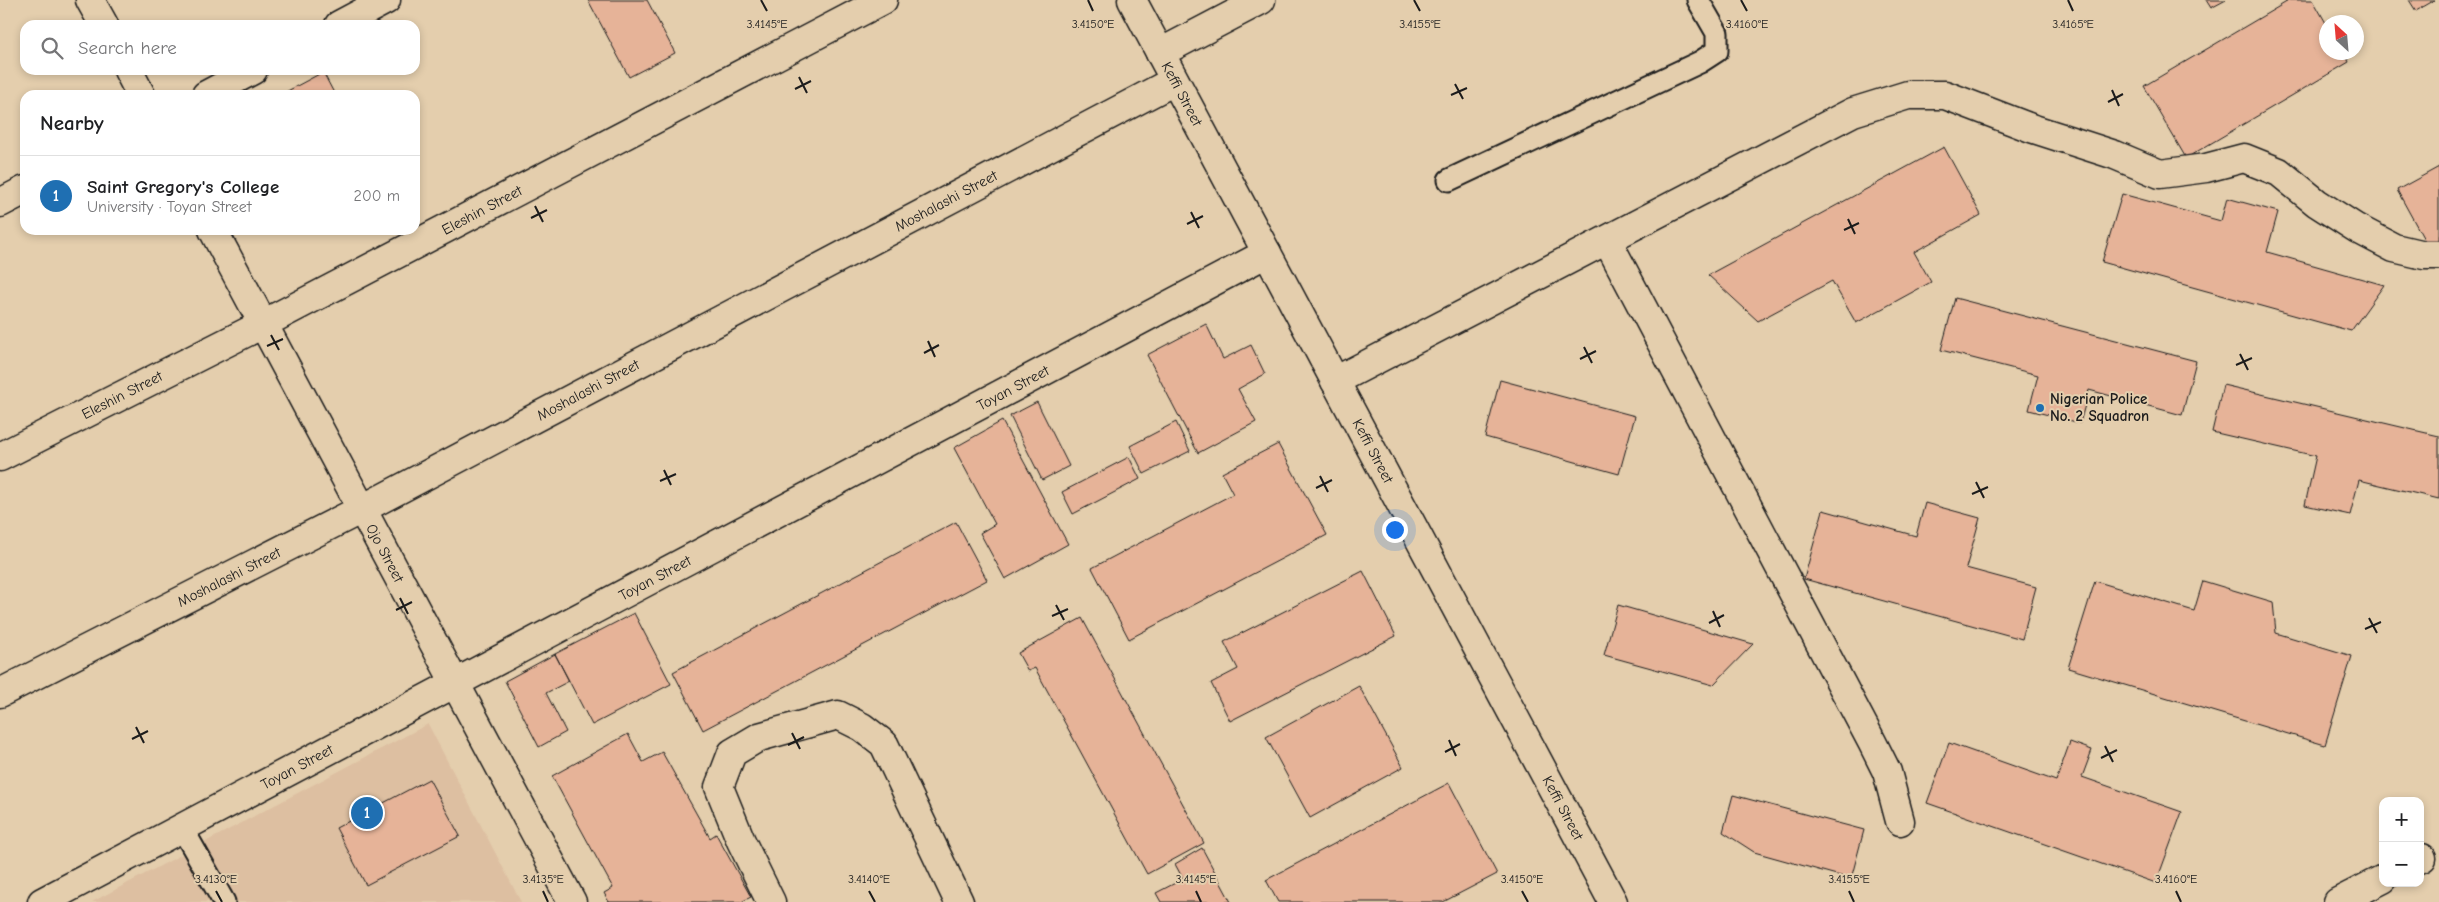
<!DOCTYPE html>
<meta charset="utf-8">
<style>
body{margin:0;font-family:"Comic Neue",sans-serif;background:#f2f2f2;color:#202124}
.controls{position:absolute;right:15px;bottom:15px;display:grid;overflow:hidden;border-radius:10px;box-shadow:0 2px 8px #0003}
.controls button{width:45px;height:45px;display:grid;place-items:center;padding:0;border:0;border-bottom:1px solid #e0e0e0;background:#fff;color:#202124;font:25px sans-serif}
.compass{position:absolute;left:2319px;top:15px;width:45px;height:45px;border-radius:50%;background:#fff;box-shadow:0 2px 8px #0003;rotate:334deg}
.you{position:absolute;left:1394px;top:529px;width:18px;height:18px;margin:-12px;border:4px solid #fff;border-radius:50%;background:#1a73e8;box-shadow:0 0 0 8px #1a73e833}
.badge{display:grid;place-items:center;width:32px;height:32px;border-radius:50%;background:#1f6fb2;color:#fff;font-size:16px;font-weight:700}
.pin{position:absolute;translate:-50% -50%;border:2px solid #fff;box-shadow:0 1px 5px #0006}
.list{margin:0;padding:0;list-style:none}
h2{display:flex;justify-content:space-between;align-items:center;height:65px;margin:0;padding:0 20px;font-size:21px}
h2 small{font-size:16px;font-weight:400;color:#757577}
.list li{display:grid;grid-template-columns:32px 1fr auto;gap:15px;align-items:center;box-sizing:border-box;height:80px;padding:0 20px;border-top:1px solid #e0e0e0}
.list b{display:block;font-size:19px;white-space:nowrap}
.list p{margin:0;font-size:16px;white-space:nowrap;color:#757577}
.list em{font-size:16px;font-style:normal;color:#757577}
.icon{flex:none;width:28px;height:28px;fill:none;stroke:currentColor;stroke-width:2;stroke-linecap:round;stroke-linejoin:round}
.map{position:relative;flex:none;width:2439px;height:902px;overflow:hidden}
.search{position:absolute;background:#fff;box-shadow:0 2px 8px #0003;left:20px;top:20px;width:400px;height:55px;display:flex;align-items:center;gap:12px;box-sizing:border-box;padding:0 18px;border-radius:15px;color:#757577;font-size:19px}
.panel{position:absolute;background:#fff;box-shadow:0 2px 8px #0003;left:20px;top:90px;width:400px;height:145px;border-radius:15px}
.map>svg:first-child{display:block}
</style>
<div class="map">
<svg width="2439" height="902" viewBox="0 0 2439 902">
<rect width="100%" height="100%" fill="#e4cead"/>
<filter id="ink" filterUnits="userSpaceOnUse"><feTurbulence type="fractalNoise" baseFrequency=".02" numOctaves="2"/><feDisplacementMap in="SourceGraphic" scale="10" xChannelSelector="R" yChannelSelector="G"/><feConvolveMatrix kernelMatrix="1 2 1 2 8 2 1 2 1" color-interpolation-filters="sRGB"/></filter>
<g filter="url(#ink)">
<path fill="#ddbfa1" d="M 428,724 L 521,902 L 92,902 Z"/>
<path fill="#e6b398" stroke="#1c1c1c" d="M 588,0 L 647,0 L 675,53 L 629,77 Z
M 2206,0 L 2226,0 L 2211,8 Z
M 2290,0 L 2313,0 L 2326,23 L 2326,52 L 2344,52 L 2349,62 L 2186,158 L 2144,86 Z
M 2409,0 L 2435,0 L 2416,11 Z
M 323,72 L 335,95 L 280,95 Z
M 1944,147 L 1981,215 L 1914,252 L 1931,282 L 1856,323 L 1832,281 L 1758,321 L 1708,275 Z
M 2439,167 L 2439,248 L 2431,252 L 2397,190 Z
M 2122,194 L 2221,221 L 2227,198 L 2278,212 L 2267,252 L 2384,285 L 2351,331 L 2102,262 Z
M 1955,298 L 2196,361 L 2182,415 L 2089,390 L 2080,423 L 2029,410 L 2038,375 L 1941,350 Z
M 1206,324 L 1223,359 L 1251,345 L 1265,374 L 1238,389 L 1256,422 L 1198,453 L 1147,355 Z
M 1500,380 L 1635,416 L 1619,474 L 1485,437 Z
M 2223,385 L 2439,436 L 2439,499 L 2359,480 L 2350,515 L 2305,505 L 2316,456 L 2212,432 Z
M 1037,402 L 1069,466 L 1042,480 L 1010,416 Z
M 1002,421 L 1068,544 L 1005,579 L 980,533 L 995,524 L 954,448 Z
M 1176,422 L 1190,451 L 1144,474 L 1130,446 Z
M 1278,444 L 1327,535 L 1129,639 L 1092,568 L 1233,494 L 1222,473 Z
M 1129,457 L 1140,479 L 1073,514 L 1062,492 Z
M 1925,503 L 1980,518 L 1966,568 L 2036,587 L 2022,639 L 1804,579 L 1823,510 L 1916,536 Z
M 956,522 L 987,580 L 703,730 L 673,672 Z
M 1363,571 L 1396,636 L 1230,721 L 1211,683 L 1238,669 L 1224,642 Z
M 2095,581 L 2194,611 L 2203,581 L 2273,602 L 2276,633 L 2352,656 L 2325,745 L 2068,668 Z
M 1618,605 L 1753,644 L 1713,685 L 1604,655 Z
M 634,613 L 671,684 L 592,725 L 555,654 Z
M 1082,618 L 1204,843 L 1147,874 L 1035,668 L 1028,671 L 1018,653 Z
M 555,654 L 569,681 L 546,693 L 566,732 L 539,747 L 505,681 Z
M 1359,686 L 1403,767 L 1310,818 L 1266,737 Z
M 628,734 L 643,762 L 662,752 L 710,838 L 716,834 L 751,897 L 741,902 L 609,902 L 604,893 L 613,888 L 552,776 Z
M 2070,742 L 2092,750 L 2082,777 L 2182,812 L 2156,883 L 1927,803 L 1949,743 L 2056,781 Z
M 429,779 L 460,836 L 366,885 L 336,828 Z
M 1449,783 L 1497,874 L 1443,902 L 1278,902 L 1266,880 Z
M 1733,795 L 1864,830 L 1851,879 L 1754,852 L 1723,832 Z
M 1202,848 L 1231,902 L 1161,902 L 1156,893 L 1183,879 L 1175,864 Z"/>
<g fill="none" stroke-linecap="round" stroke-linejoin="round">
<defs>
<path id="service" d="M 1449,180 L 1700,62 L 1717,51 L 1717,33 L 1698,0
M 182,828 L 224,902"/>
<path id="minor" d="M 90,0 L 104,25
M 339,25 L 386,0
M 1160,53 L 1261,0
M 128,70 L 141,95
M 206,95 L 253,70
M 0,203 L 25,190
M 213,230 L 572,902
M 1607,240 L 1872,742 L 1887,772 L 1900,821
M 1335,381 L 1853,112 L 1908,95 L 1945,95 L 2031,128 L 2115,155 L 2160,174 L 2206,168 L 2244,158 L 2279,172 L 2317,203 L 2356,228 L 2394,248 L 2424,255 L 2439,255
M 0,457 L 263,324 L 883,0
M 0,693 L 362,509 L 1174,81
M 2420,859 L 2422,858
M 42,902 L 1267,253
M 771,902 L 741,841 L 719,787 L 732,753 L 759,737 L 838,715 L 862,727 L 884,744 L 959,902
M 2338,902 L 2383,879"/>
<path id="secondary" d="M 1132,0 L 1613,902"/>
</defs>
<use href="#service" stroke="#1c1c1c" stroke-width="25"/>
<use href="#minor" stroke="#1c1c1c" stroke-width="31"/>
<use href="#secondary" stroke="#1c1c1c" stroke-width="31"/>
<use href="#service" stroke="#e4cead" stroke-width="21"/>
<use href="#minor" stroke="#e4cead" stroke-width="28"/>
<use href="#secondary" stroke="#e4cead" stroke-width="28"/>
</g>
</g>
<path fill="none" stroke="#1c1c1c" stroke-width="2" d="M 761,0 L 767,11M 1088,0 L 1093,11M 1414,0 L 1420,11M 1741,0 L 1747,11M 2068,0 L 2073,11M 799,77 L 807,93M 1455,84 L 1463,99M 795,89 L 811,81M 2112,90 L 2119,106M 1451,95 L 1467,88M 2108,102 L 2123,94M 535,206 L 543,222M 1191,212 L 1199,228M 531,218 L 547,210M 1848,219 L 1855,234M 1187,224 L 1203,216M 1844,230 L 1859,223M 271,335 L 279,350M 928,341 L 935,357M 267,346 L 283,339M 1584,347 L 1592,363M 924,353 L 939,345M 2240,354 L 2248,370M 1580,359 L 1596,351M 2236,365 L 2252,358M 664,470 L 671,485M 1320,476 L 1328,492M 660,481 L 676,474M 1976,482 L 1984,498M 1316,488 L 1332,480M 1972,494 L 1988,487M 400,598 L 408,614M 1056,605 L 1064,620M 396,610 L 412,602M 1713,611 L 1720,627M 1052,616 L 1068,609M 2369,618 L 2377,633M 1709,623 L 1724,615M 2365,629 L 2381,622M 136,727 L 144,743M 792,733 L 800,749M 132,739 L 148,731M 1449,740 L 1456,756M 788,745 L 804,737M 2105,746 L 2113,762M 1445,752 L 1460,744M 2101,758 L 2117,750M 216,891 L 222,902M 543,891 L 548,902M 869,891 L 875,902M 1196,891 L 1201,902M 1522,891 L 1528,902M 1849,891 L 1854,902M 2176,891 L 2181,902"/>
<circle fill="#1f6fb2" stroke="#e4cead" stroke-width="2" cx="2040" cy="408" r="5"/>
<g text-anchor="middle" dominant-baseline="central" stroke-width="4" stroke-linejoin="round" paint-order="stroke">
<g font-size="15" fill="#1c1c1c" stroke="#e4cead">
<text transform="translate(1182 94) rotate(62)">Keffi Street</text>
<text transform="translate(946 201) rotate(-28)">Moshalashi Street</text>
<text transform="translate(482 210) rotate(-28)">Eleshin Street</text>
<text transform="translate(1013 388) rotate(-28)">Toyan Street</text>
<text transform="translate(588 390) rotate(-28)">Moshalashi Street</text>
<text transform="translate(122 395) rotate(-27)">Eleshin Street</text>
<text transform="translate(1373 451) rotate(62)">Keffi Street</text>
<text transform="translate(385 553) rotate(62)">Ojo Street</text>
<text transform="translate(229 577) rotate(-27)">Moshalashi Street</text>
<text transform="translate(655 578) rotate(-28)">Toyan Street</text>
<text transform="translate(297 767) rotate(-28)">Toyan Street</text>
<text transform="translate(1563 808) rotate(62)">Keffi Street</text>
</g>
<g font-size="15" font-weight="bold" fill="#1c1c1c" stroke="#e4cead" text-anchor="start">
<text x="2050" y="399">Nigerian Police<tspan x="2050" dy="17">No. 2 Squadron</tspan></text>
</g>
</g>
<g font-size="12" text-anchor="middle" fill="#1c1c1c" stroke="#e4cead" stroke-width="4" stroke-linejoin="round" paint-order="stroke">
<text x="767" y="28">3.4145°E</text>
<text x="1093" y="28">3.4150°E</text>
<text x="1420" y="28">3.4155°E</text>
<text x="1747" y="28">3.4160°E</text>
<text x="2073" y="28">3.4165°E</text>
<text x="216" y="883">3.4130°E</text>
<text x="543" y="883">3.4135°E</text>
<text x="869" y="883">3.4140°E</text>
<text x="1196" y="883">3.4145°E</text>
<text x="1522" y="883">3.4150°E</text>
<text x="1849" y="883">3.4155°E</text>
<text x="2176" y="883">3.4160°E</text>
</g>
</svg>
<div class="controls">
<button>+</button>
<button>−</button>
</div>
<svg class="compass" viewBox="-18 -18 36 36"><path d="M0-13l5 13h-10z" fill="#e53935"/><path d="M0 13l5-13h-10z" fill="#757577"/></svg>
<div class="you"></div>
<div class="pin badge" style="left:367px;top:813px">1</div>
<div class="search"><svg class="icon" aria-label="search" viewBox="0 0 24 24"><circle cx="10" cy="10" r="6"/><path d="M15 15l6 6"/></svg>Search here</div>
<section class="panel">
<h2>Nearby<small></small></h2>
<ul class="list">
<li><span class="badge">1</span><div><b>Saint Gregory's College</b><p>University · Toyan Street</p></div><em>200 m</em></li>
</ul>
</section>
</div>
